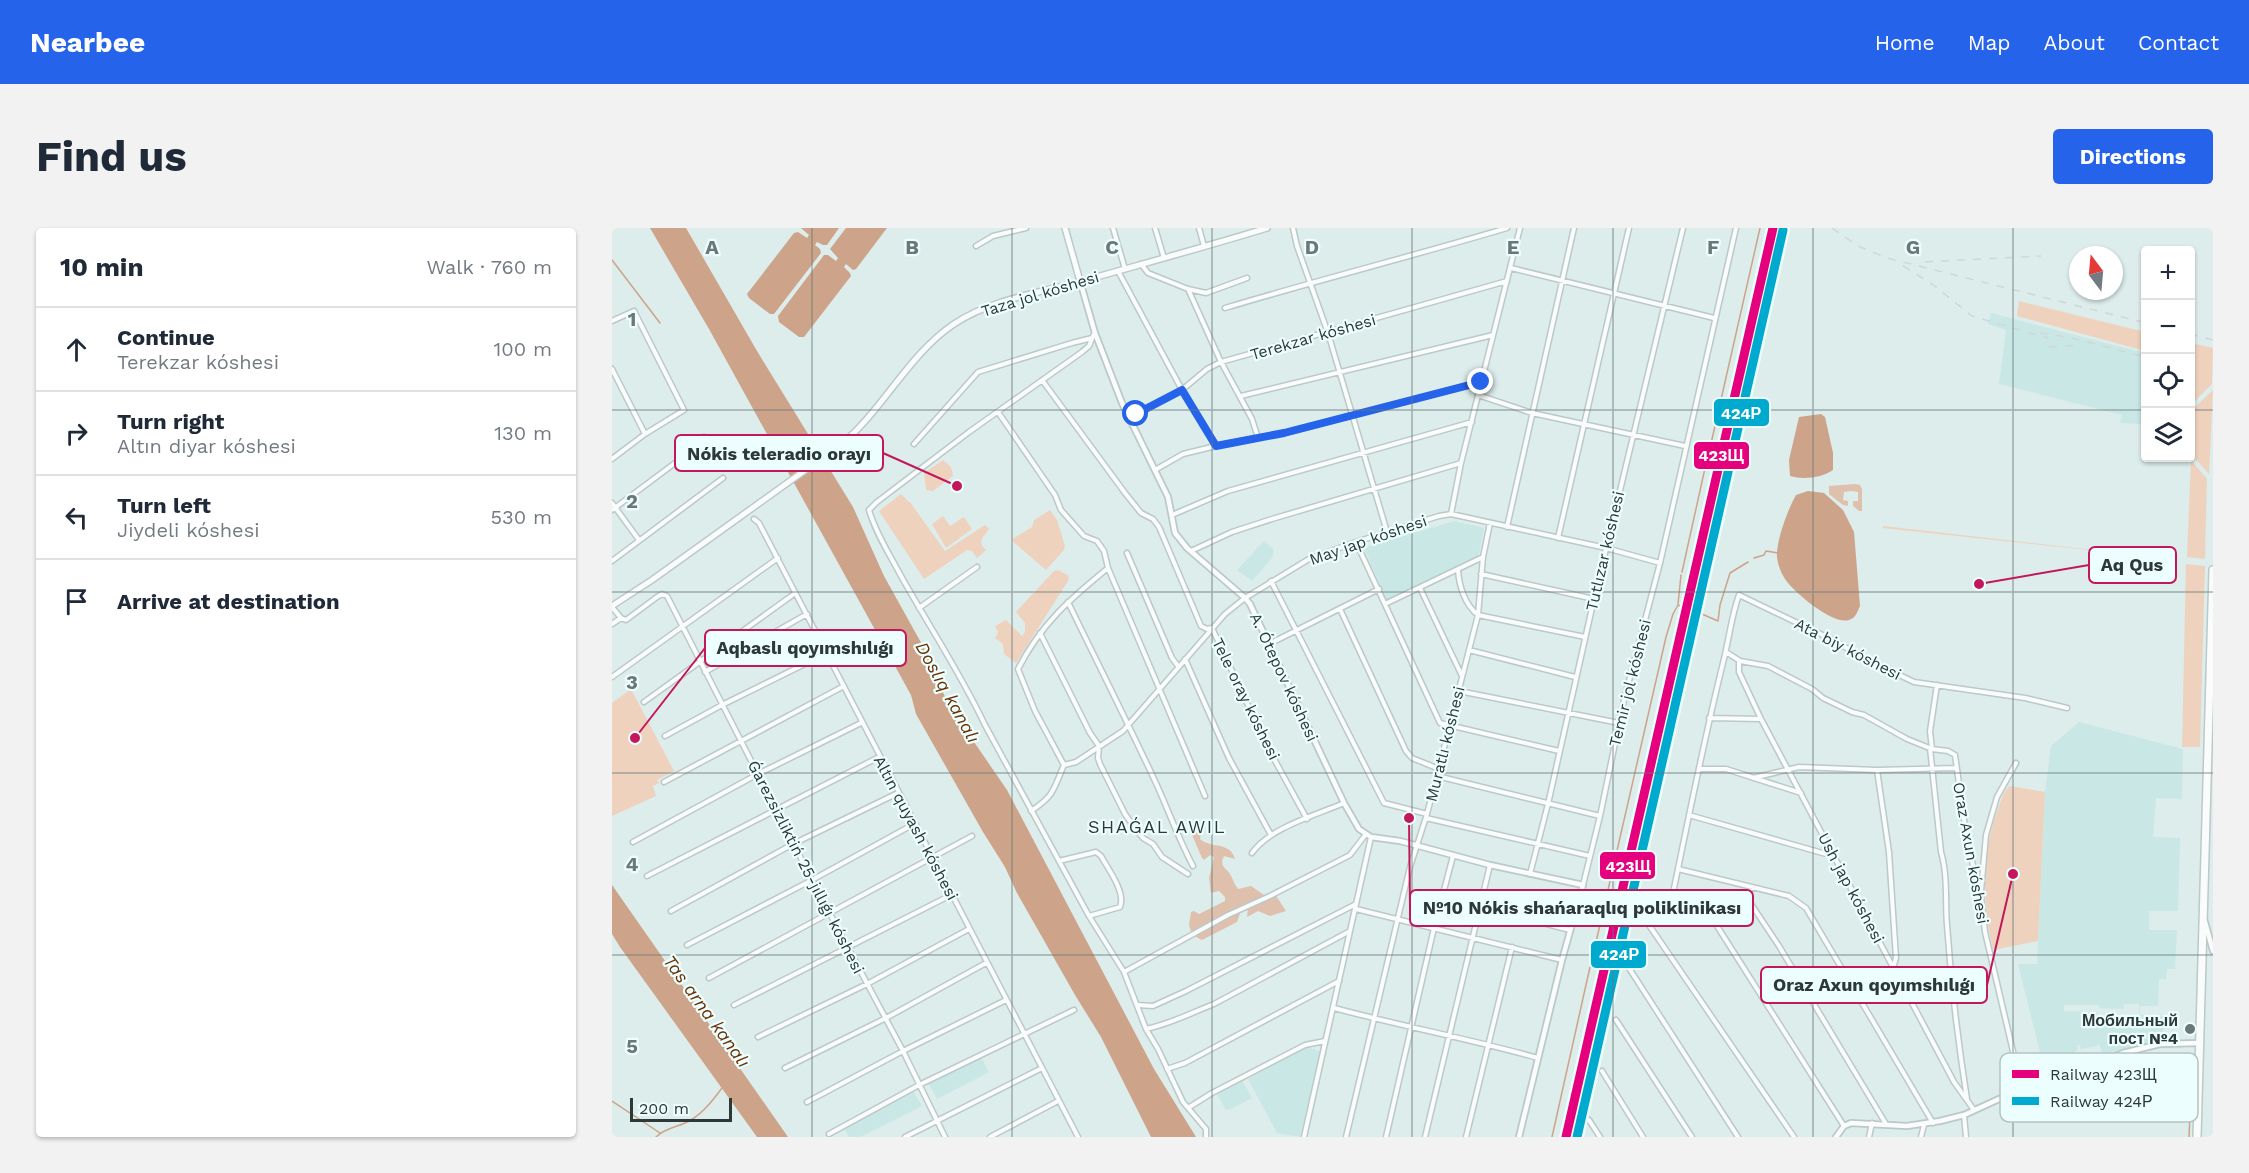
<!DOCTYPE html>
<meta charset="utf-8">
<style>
body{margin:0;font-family:"Work Sans",sans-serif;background:#f2f2f3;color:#1f2937}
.controls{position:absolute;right:18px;top:18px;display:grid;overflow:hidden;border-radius:6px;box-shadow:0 2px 4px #0004}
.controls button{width:54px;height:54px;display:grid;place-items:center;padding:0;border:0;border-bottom:2px solid #e0e1e3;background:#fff;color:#1f2937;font:30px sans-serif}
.compass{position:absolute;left:1457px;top:18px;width:54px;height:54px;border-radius:50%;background:#fff;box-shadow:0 2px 4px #0004;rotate:344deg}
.scale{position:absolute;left:18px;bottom:15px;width:102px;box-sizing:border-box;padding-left:6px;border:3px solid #2d3938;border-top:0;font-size:16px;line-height:21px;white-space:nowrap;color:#2d3938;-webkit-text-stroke:4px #ecfefd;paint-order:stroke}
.stop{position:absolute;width:18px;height:18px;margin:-14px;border:4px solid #2563eb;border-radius:50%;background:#fff}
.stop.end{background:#2563eb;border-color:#fff;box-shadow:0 2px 6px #0008}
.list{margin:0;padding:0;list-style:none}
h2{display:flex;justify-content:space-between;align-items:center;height:78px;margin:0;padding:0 24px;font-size:26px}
h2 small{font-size:20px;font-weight:400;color:#747a83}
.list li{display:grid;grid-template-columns:39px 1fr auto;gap:18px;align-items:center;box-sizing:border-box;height:84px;padding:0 24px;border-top:2px solid #e0e1e3}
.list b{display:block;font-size:22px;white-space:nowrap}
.list p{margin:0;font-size:20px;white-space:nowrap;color:#747a83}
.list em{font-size:20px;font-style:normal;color:#747a83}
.icon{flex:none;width:33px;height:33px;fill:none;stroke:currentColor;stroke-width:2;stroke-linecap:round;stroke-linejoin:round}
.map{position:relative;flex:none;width:1601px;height:909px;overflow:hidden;border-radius:6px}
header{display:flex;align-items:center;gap:36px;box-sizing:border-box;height:84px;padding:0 30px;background:#2563eb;color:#fff}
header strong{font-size:28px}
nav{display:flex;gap:33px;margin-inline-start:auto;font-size:21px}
.intro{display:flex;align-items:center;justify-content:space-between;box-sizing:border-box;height:144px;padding:0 36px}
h1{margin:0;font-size:42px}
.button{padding:15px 27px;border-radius:6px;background:#2563eb;color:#fff;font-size:21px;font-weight:700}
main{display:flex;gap:36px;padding:0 36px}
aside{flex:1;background:#fff;border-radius:6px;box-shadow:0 2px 4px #0004}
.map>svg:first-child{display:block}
</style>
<header>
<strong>Nearbee</strong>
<nav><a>Home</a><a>Map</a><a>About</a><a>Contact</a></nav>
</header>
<div class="intro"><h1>Find us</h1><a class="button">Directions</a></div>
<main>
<aside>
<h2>10 min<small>Walk · 760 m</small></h2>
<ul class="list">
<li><svg class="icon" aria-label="ahead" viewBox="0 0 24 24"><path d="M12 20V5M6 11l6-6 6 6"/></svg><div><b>Continue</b><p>Terekzar kóshesi</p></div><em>100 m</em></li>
<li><svg class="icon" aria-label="right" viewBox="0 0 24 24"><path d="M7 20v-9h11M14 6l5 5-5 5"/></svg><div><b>Turn right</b><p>Altın diyar kóshesi</p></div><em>130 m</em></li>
<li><svg class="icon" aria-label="left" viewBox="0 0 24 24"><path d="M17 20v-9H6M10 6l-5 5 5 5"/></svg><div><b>Turn left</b><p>Jiydeli kóshesi</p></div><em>530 m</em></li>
<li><svg class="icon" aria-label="arrive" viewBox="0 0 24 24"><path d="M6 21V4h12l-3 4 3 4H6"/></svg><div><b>Arrive at destination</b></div></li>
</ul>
</aside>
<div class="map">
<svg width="1601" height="909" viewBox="0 0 1601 909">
<rect width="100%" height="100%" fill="#dcedec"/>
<path fill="#c9e7e5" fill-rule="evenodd" d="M 1379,85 L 1533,125 L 1533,196 L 1508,195 L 1510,187 L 1387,156 L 1394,102 L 1376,96 Z
M 842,293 L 872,300 L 866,331 L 775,373 L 752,320 Z
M 652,313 L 662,322 L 660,330 L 640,353 L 625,342 Z
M 1467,494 L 1571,521 L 1570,571 L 1544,570 L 1541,609 L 1568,610 L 1566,683 L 1537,683 L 1537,702 L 1565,702 L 1563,741 L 1555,741 L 1554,751 L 1547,751 L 1546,778 L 1528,778 L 1528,787 L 1552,788 L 1551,811 L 1490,826 L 1488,817 L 1469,821 L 1468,817 L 1465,817 L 1466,822 L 1463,823 L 1465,832 L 1432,840 L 1406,736 L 1425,736 L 1433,564 L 1439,518 ZM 1512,776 L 1527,776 L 1527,797 L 1506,797 L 1506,788 L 1486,787 L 1486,784 L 1452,783 L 1452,777 L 1487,777 L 1487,780 L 1511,781 Z
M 695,819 L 709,824 L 688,909 L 665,905 L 636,851 Z
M 369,829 L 377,844 L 325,871 L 317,856 Z
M 630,852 L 640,870 L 621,880 L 614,882 L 605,866 Z
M 301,863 L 310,878 L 248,909 L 237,909 L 232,900 Z"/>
<path fill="#eed2be" d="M 1407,73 L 1533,104 L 1533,123 L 1405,88 Z
M 1579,115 L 1601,120 L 1600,156 L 1580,176 L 1581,136 L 1579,135 Z
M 1601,162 L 1597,246 L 1579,226 L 1581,181 Z
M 331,232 L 339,239 L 341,248 L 321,263 L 314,262 L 312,245 Z
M 1579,232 L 1595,251 L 1593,331 L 1575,329 Z
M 289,266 L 297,274 L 298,274 L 333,323 L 373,297 L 377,301 L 369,312 L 370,318 L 374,322 L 365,330 L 360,323 L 355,322 L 312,351 L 267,283 Z
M 438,282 L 445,292 L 453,318 L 452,322 L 434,342 L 399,312 L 420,299 L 422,292 Z
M 331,288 L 338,298 L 352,289 L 360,301 L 334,320 L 320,296 Z
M 1271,298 L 1561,331 L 1271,300 Z
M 1574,336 L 1593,338 L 1588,519 L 1570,519 Z
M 446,342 L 457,348 L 456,353 L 404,435 L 392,426 L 391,416 L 383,410 L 386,404 L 383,398 L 394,392 L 410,408 L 413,404 L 413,395 L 404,384 L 442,343 Z
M 19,461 L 62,543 L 45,552 L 47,555 L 41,558 L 44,568 L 0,588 L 0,475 Z
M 1398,558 L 1433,564 L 1426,713 L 1381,722 C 1370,676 1369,626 1386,581 C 1389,573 1391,563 1398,558 Z"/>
<path fill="#dfc0ac" d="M 1243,256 L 1248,257 L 1250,261 L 1250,283 L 1247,283 L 1241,278 L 1241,273 L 1246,273 L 1246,264 L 1239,263 L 1232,264 L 1231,272 L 1236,273 L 1236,278 L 1231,277 L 1217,266 L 1217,258 Z
M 583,603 L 589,605 L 588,611 C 599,621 618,613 623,631 L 612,628 C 607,638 613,639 618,646 C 621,651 622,656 626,661 L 639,658 L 652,667 L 663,666 L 674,683 L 658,688 L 646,683 L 635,689 L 636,681 L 630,680 L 625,694 L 590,712 L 580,707 L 577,697 L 579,684 L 582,683 L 587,686 L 613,673 L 613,669 L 607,663 L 599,665 L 597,650 L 602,629 L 598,627 L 592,632 L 590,630 L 580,607 Z"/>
<path fill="#cda389" d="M 38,0 L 74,0 L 145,123 L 241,279 L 272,348 L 312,420 L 340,485 L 351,498 L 395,562 L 542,841 L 584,909 L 539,909 L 489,809 L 463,767 L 405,665 L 393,639 L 371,604 L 304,486 L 299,467 L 97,101 Z
M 189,0 L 227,0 L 215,17 L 211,17 L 205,14 L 203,17 L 208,21 L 209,25 L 162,86 L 158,86 L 137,70 L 135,66 L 182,5 L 186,4 L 195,10 L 197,7 Z
M 234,0 L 275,0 L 244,41 L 241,42 L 234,36 L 232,39 L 238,45 L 239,48 L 192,109 L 187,109 L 167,94 L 166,88 L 212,27 L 216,27 L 224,33 L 226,30 L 218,21 Z
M 1209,186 L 1213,189 L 1221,225 L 1221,242 C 1210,250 1191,252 1178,248 L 1177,232 L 1187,189 Z
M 1196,263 L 1212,265 L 1231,282 L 1242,304 L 1248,378 C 1245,384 1244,390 1237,392 C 1221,397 1186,367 1176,355 C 1170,348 1166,338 1165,329 C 1164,313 1176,281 1184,267 Z
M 0,657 L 176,909 L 145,909 L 8,719 L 0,706 Z"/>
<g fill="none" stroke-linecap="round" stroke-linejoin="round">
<path stroke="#cda389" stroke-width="1.5" d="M 0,32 L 48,95
M 1098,220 L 1148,0
M 1142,330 L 1152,327 L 1154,323 L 1166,325
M 1070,344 L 1097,222
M 1066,376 L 1069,347
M 1076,380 L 1106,393 L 1108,377 L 1118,345 L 1136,334
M 979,736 L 1054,409 L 1061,386 L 1066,377 L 1071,379
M 0,873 L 48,905
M 1578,883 L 1579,843
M 44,909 C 54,899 68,899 79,892 C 92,884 101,872 110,860
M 940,909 L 978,739
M 969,909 L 1107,309
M 1577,909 L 1578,886"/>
<defs>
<path id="minor" d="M 501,0 L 513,41
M 543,0 L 552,30
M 587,0 L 592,18
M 681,0 L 685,18 L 716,105 L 775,304
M 364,18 L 381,8 L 414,0
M 529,36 L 536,45 L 576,61 L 594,65 L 635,50
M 899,40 L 1102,90
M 506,43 L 570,162 L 604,218
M 576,61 L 609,134 L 640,191 L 646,210
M 613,80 C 706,52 801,28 895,0
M 0,93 L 22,83 L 72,182 L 33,206 L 0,231
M 482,106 L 477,118 L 470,124 L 357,204 L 265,274 L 257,282 C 264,306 278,327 289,348 C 317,398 349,446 373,497 L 477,688 L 512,744 L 534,801 L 546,821 L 571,874 L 594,901 L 594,909
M 0,141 L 33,206
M 430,152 L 513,265 L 529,285 L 541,291 L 547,299 L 589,398 L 595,401 L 600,400 L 655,518 L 695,591
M 866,167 L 920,185 L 1073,218
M 629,168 L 881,107
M 386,184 L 443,267 L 449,282 L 472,308 L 485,313 L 492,323 L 496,340 L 593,568
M 517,189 L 570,162 L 595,141 L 609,134 L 895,53
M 302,216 L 366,144 L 460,115 L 480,110
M 543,242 L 571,226 L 604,218 L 672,205 L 869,154
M 0,275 L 27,312
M 0,282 L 63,235 L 92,209
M 839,286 L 849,235 L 908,0
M 560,287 L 616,263 L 860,194
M 142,291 L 147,295 L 466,909
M 895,299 L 962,0
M 946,310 L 1017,0
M 744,314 L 828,495 L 947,523
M 579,323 L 620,304 L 660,291 L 849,235
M 515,325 L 560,430 L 566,438
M 0,333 L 111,250
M 846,342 C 847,358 853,377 866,387 L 973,409
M 869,346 L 982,371
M 659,353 L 772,575 L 815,586
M 808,360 L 850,448
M 456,374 C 485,434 515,493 543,553 C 556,581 566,610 581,638
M 773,376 L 871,329
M 0,379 L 9,390 L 14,392 L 45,369 L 50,366 L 55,368 L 200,652 L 291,823 L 333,909
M 307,380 L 365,339
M 728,381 L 794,523 L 800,530 L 827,541
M 0,396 L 9,390
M 428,405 L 478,505 L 487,518 L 486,530 L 488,536 L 513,586 L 525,603 L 531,610 L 541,616 L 550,629 L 576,646
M 657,416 L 767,361
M 857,422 L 963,449
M 1114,424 L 1128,433 L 1156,438 L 1200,461 L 1211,470 L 1240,484 L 1252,487 L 1295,511 L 1320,521 L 1336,523 L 1343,527 L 1355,613 L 1369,669 L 1373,704 L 1411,866 L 1433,876 L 1451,879 L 1550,888 L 1560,885 L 1585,885
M 573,431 L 617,530 L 659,607
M 1127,433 L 1127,444 L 1149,491 L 1342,854 L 1362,882
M 93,444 L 195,386
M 0,449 L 166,330
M 847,463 L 1007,495
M 32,474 L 182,366
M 1097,490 L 1149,491
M 53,508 L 110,477 L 215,425
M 1318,520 L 1329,624 C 1336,648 1333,673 1335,697 C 1339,755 1346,814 1355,871
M 1320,521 L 1318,503 L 1325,457
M 452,537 L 423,483 L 406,441 C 429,396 458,371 496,340
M 1087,541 L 1114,541 L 1189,565
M 1265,542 L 1277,624 L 1284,730 L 1282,737
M 825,548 L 988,588
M 1141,550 L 1187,539 L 1265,542 L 1344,540
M 52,554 L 232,458
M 419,583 C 443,567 441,562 452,537 L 464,534 L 511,503 L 613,386 L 633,370 L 697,331 L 744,314 L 827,288 L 839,286 L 994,320 L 1048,335
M 1077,587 L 1221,628
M 814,590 L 978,628
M 21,614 L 146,546 L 249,495
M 640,625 C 657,600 704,587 732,575
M 447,633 L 484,624 L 489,628 C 496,641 514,664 508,679 L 477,688
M 1066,641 L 1177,668 L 1194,680 L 1321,895
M 918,646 L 936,576 L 982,371 L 1071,0
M 35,648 L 267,529
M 971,657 L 988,588 L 1012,472 L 1048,335 L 1124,0
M 1139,659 L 1135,670 L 1167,718 L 1274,896
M 1369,663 L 1374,607 L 1385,569 L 1404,535
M 869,679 L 958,702
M 744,681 L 950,732
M 1026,681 L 1182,909
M 59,683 L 181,616 L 286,565
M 75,717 L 200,652 L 302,596
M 1015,737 L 1126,909
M 512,744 L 616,687 L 658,668 L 738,627 L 754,606
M 97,750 L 360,608
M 122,777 L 339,667
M 526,777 L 541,778 L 574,763 L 744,676
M 722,780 C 789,798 858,811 926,830
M 1004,792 L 1080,909
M 534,801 C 558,796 579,785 602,776 L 738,703
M 146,809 L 255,756 L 357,701
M 173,840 L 274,790 L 374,735
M 555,841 L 573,835 L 727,753
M 990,843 L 1031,909
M 195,874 L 291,823 L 394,772
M 576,880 L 600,865 L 693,817 L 713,813
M 1352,887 L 1354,909
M 977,892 L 988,909
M 1232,898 L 1086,668 L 1061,665 C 1077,588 1092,511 1111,435 C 1117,412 1119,389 1127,367 L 1219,411 L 1250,429 L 1302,454 L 1413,470 L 1455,480
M 217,906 L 307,857 L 462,782
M 293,909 L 430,840
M 378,909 L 446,873
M 692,909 L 759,609
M 734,909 L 798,639 L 815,586 L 866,387 L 871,329 L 878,295
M 774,909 L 822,700 L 841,628
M 813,909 L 878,637
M 854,909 L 900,719
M 1257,909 L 1260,895
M 1309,909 L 1312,897"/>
<path id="tertiary" d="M 468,53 L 483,105 L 510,175 L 556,269 L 563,305 L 575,320 L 633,370 L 638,376 L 732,575 L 747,601 L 759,609 L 788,613 L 878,637 L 971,657 L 950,732 L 907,909
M 1593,694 L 1601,723
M 1224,909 L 1232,898 L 1239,895 L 1295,898 L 1328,893 L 1352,887 L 1398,866 L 1511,825 L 1548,816 L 1588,815"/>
<path id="secondary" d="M 453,0 L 468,53
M 0,378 L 40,352 L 231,215 C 272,180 297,126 342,96 C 378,72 426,65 467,54 C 530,36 593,19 655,0"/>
<path id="trunk" d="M 1585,909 L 1601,342"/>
</defs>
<use href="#minor" stroke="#bbc9c8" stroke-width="7"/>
<use href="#tertiary" stroke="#bbc9c8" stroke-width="8"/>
<use href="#secondary" stroke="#bbc9c8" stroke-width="8"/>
<use href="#trunk" stroke="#bbc9c8" stroke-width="10"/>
<use href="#minor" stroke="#fafcfc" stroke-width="4"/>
<use href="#tertiary" stroke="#fafcfc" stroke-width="4.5"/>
<use href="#secondary" stroke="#fafcfc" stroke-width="5"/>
<use href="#trunk" stroke="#fafcfc" stroke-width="7"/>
<path stroke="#d2d6d6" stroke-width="1.5" stroke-dasharray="8 8" stroke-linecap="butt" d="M 1220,0 L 1246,18 L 1275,30 L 1534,95
M 1313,34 L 1429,28
M 1291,38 L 1320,56 L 1360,88 L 1436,110
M 1428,105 L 1455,109 L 1534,129
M 1578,106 L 1601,112
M 1437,119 L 1469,117"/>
<defs>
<path id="rail-1" d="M 954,909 L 1161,0"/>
<path id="rail-2" d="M 965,909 L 1171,2"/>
</defs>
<use href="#rail-1" stroke="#ecfefd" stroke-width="14"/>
<use href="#rail-2" stroke="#ecfefd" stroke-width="14"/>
<use href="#rail-1" stroke="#e5007d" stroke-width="9"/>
<use href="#rail-2" stroke="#00a9ce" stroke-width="9"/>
</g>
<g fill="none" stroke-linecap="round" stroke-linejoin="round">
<path stroke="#2563eb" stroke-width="8" d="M 524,186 L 570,162 L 604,218 L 672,205 L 869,154"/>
</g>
<path fill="none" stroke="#6a7877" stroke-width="1.5" stroke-opacity="0.55" d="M 200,0 L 200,909M 400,0 L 400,909M 600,0 L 600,909M 800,0 L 800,909M 1001,0 L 1001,909M 1201,0 L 1201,909M 1401,0 L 1401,909M 0,182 L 1534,182M 1578,182 L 1601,182M 0,364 L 1601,364M 0,545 L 1601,545M 0,727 L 1601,727"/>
<circle fill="#6a7877" stroke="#ecfefd" stroke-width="2" cx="1578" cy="801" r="6"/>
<g text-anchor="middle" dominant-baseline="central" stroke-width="4.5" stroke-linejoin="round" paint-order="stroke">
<g font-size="16" fill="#2d3938" stroke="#ecfefd">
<text transform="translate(428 66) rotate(-17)">Taza jol kóshesi</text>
<text transform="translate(701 109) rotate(-16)">Terekzar kóshesi</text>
<text transform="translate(756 312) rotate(-19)">May jap kóshesi</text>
<text transform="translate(993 323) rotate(-77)">Tutlızar kóshesi</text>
<text transform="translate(1236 421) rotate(27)">Ata biy kóshesi</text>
<text transform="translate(672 449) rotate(65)">A. Ótepov kóshesi</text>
<text transform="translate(1018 455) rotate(-76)">Temir jol kóshesi</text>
<text transform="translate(634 471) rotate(64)">Tele oray kóshesi</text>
<text transform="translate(833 516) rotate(-76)">Muratlı kóshesi</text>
<text transform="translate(304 600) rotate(62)">Altın quyash kóshesi</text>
<text transform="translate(1359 625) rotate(80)">Oraz Axun kóshesi</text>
<text transform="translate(194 639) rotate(63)">Ǵarezsizliktiń 25-jıllıǵı kóshesi</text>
<text transform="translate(1239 660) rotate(62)">Ush jap kóshesi</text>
</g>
<g font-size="16" font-weight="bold" fill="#2d3938" stroke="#ecfefd" text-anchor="end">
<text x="1566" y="792">Мобильный<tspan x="1566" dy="18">пост №4</tspan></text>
</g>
<g font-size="18" font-style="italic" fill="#6b2e00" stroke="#ecfefd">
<text transform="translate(336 464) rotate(61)">Doslıq kanalı</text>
<text transform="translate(95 783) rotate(54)">Tas arna kanalı</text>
</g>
<g font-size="18" letter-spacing="1.5" fill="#2d3938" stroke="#ecfefd">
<text x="545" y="598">SHAǴAL AWIL</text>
</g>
</g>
<rect x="1388" y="825" width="198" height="69" rx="9" fill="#ecfefd" stroke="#b3c3c2" stroke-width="1.5"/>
<rect x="1400" y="842" width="27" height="8" fill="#e5007d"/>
<rect x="1400" y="869" width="27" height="8" fill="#00a9ce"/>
<g font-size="16" fill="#2d3938">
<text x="1438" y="852">Railway 423Щ</text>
<text x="1438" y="879">Railway 424Р</text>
</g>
<g font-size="20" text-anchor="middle" font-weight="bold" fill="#6a7877" stroke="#ecfefd" stroke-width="4.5" stroke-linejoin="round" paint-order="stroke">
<text x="100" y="26">A</text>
<text x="300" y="26">B</text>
<text x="500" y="26">C</text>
<text x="700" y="26">D</text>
<text x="901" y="26">E</text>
<text x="1101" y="26">F</text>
<text x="1301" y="26">G</text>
<text x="20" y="98">1</text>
<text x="20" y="280">2</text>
<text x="20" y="461">3</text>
<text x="20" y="643">4</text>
<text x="20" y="825">5</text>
</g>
<path fill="none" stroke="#c2185b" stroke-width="2" d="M345 258L271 225M1367 356L1477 337M23 510L93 420M797 590L798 680M1401 646L1375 757"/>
<g fill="#c2185b" stroke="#ecfefd" stroke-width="2">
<circle cx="345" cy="258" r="6"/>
<circle cx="1367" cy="356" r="6"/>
<circle cx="23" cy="510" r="6"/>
<circle cx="797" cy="590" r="6"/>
<circle cx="1401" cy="646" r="6"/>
</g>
<g fill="#ecfefd" stroke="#c2185b" stroke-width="2">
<rect x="63" y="207" width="208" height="36" rx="6"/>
<rect x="1477" y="319" width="87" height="36" rx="6"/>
<rect x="93" y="402" width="201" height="36" rx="6"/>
<rect x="798" y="662" width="343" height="36" rx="6"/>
<rect x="1149" y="739" width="226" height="36" rx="6"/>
</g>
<g font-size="18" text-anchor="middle" font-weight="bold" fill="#2d3938">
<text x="167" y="232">Nókis teleradio orayı</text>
<text x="1520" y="343">Aq Qus</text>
<text x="193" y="426">Aqbaslı qoyımshılıǵı</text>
<text x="970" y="686">№10 Nókis shańaraqlıq poliklinikası</text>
<text x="1262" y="763">Oraz Axun qoyımshılıǵı</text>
</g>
<g stroke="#ecfefd" stroke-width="2">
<rect x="1101" y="170" width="57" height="29" rx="6" fill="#00a9ce"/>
<rect x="1081" y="213" width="57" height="29" rx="6" fill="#e5007d"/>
<rect x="987" y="623" width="57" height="29" rx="6" fill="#e5007d"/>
<rect x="978" y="712" width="57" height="29" rx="6" fill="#00a9ce"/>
</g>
<g font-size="16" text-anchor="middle" font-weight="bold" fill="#fff">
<text x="1129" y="191">424Р</text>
<text x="1109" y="233">423Щ</text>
<text x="1016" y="644">423Щ</text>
<text x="1007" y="732">424Р</text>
</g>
</svg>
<div class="controls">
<button>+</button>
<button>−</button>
<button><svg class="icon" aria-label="locate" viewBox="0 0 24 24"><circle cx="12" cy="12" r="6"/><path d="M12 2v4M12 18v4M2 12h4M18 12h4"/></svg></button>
<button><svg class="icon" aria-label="layers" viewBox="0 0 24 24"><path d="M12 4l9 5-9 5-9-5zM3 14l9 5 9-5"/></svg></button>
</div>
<svg class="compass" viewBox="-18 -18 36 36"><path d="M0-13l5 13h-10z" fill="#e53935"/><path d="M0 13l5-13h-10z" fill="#747a83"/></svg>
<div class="scale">200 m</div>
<div class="stop" style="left:524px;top:186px"></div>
<div class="stop end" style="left:869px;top:154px"></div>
</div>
</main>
